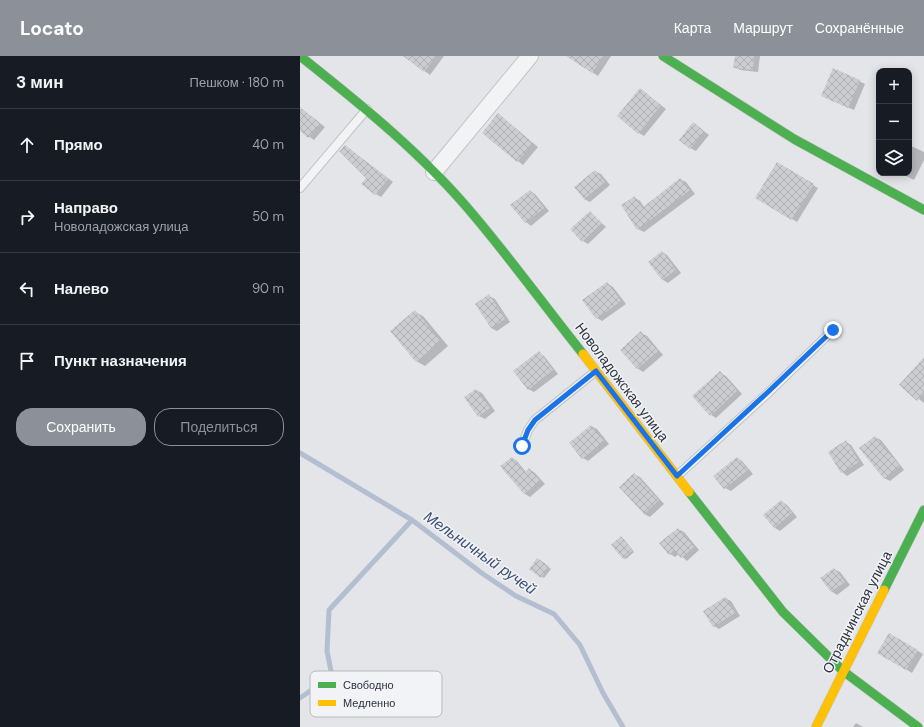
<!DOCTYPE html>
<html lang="ru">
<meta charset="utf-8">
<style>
body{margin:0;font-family:"DM Sans",sans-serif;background:#20242c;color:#f1f3f6}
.controls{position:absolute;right:12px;top:12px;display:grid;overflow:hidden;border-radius:8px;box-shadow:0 2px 10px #0003}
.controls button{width:36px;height:36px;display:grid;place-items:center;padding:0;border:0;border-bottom:1px solid #363941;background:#171b24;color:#f1f3f6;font:20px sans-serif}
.stop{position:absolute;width:12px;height:12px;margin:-9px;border:3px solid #1a73e8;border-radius:50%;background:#fff}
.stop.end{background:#1a73e8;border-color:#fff;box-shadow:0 1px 4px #0008}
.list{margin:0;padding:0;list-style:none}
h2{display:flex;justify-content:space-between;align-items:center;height:52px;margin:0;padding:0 16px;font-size:17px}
h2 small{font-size:13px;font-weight:400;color:#9ea1a6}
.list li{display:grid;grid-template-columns:26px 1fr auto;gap:12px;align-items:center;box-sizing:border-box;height:72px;padding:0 16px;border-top:1px solid #363941}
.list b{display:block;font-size:15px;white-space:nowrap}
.list p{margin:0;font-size:13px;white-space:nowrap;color:#9ea1a6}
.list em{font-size:13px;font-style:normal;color:#9ea1a6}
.actions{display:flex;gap:8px;padding:12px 16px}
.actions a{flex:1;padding:9px 0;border:1px solid #8c9099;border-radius:16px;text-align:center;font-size:14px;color:#8c9099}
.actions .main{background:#8c9099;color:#fff}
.icon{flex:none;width:22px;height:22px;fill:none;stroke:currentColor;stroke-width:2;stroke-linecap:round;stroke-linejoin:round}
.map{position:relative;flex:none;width:624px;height:671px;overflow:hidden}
header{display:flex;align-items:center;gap:24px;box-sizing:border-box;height:56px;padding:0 20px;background:#8c9099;color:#fff}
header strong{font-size:19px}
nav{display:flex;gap:22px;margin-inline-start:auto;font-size:14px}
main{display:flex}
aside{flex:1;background:#171b24}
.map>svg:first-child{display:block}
</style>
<header>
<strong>Locato</strong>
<nav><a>Карта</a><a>Маршрут</a><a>Сохранённые</a></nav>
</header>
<main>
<aside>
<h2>3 мин<small>Пешком · 180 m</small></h2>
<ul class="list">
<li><svg class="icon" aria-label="ahead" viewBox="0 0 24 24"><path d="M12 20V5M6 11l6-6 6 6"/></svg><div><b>Прямо</b></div><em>40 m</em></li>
<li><svg class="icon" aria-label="right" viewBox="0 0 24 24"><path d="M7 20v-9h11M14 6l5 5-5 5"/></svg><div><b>Направо</b><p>Новоладожская улица</p></div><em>50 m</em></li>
<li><svg class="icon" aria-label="left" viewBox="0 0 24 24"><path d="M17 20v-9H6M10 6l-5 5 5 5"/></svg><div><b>Налево</b></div><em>90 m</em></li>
<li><svg class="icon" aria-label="arrive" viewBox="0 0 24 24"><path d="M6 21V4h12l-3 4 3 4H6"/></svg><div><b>Пункт назначения</b></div></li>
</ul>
<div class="actions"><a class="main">Сохранить</a><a>Поделиться</a></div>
</aside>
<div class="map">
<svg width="624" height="671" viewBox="0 0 624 671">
<defs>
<pattern id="building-cross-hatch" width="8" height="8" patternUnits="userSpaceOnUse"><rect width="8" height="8" fill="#cbcdd0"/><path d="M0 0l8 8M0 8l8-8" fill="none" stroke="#aeb0b4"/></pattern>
</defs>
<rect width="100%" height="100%" fill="#e3e5e8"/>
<path fill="#0003" d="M 108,0 L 144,0 L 130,19 L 107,2 Z
M 274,0 L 311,0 L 298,20 L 272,3 Z
M 436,0 L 460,0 L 458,16 L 440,14 L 434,11 Z
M 534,13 L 565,28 L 554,54 L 528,43 Z
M 340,33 L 366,53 L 344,80 L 339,77 Z
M 3,54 L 25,71 L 14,84 L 0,74 L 0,57 Z
M 198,59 L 238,91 L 223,109 L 183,77 Z
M 394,68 L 409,79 L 396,95 L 390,92 Z
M 609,89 L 624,96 L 624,104 L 614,124 L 600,117 L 609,117 Z
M 51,94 L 93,126 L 81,141 L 76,138 Z
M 477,107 L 518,132 L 497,166 L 456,141 Z
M 295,115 L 301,118 L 310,129 L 290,146 L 284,143 Z
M 380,123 L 386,126 L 395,138 L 344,176 L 338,173 L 335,142 L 340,145 L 344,151 Z
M 230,135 L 235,138 L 249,155 L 231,170 L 226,166 Z
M 290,156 L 306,171 L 288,188 L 283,185 Z
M 362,196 L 367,199 L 381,217 L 368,227 L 363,224 L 349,206 Z
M 307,227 L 313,231 L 326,248 L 302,265 L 297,262 Z
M 189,240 L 195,243 L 210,266 L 197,275 L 191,272 Z
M 115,256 L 123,260 L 148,290 L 125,310 L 116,305 Z
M 341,277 L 347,280 L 363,299 L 343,316 L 337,312 Z
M 239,297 L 244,300 L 258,318 L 234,336 L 228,333 Z
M 624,306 L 624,347 L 601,329 Z
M 420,317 L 426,320 L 442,338 L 416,362 L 411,359 Z
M 176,334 L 182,337 L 195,355 L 185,363 L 179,360 Z
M 291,370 L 297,373 L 309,388 L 288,405 L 283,402 Z
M 575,381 L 581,384 L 604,414 L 590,425 L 584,422 Z
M 546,386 L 551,389 L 564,409 L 547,420 L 542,416 Z
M 212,402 L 217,405 L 226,416 L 229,413 L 235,417 L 245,428 L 230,441 L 225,438 L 201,411 Z
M 437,402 L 442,405 L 453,418 L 431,435 L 425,432 L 415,420 Z
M 334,418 L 340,421 L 364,448 L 350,461 L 344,458 Z
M 481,445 L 487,449 L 497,461 L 480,475 L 475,472 L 464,459 Z
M 378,473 L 384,476 L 399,494 L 387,505 L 379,498 L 375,501 L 370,498 Z
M 323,483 L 334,496 L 326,503 L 323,502 Z
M 239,504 L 251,513 L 244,522 L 230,513 Z
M 534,513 L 540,516 L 550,529 L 537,539 L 531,535 Z
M 425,542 L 431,545 L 440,560 L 419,573 L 414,570 Z
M 590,578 L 623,598 L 612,617 L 579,597 Z
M 556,667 L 563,671 L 553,671 Z"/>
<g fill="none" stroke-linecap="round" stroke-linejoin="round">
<path stroke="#b3bfd0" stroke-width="5" d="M 0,397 L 112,464 L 183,518 L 216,540 L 254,558 L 280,589 L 303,637 L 323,671
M 0,642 L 32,620 L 27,595 L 29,554 L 112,464"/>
</g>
<path fill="url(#building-cross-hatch)" d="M 103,0 L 136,0 L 124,16 Z
M 266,0 L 303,0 L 292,17 Z
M 435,0 L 454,0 L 453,14 L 433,12 Z
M 533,12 L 560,24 L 548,52 L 521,40 Z
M 340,32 L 361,49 L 338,78 L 317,60 Z
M 0,51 L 20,67 L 8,82 L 0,75 Z
M 198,57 L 233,87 L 217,106 L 182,77 Z
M 393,66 L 404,75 L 390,93 L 379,84 Z
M 45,89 L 88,123 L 75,139 L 61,128 L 66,122 L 39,95 Z
M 477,106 L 514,128 L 491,164 L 455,142 Z
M 295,114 L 305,126 L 284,143 L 274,131 Z
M 380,122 L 390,134 L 337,174 L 321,149 L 335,140 L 342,152 Z
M 230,134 L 244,152 L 225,167 L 210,149 Z
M 290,155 L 302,167 L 282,186 L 270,173 Z
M 362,195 L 376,214 L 362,224 L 348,206 Z
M 307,226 L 321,245 L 296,263 L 282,244 Z
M 189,238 L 205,263 L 191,272 L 175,248 Z
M 115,254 L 140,285 L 116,306 L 90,275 Z
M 341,275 L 358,295 L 337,313 L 320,294 Z
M 239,295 L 253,314 L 228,334 L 213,315 Z
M 624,301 L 624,337 L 617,345 L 599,329 Z
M 420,315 L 437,335 L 410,360 L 392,340 Z
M 176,333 L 190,352 L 178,361 L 164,341 Z
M 291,369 L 304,385 L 282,403 L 269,387 Z
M 575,380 L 600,410 L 584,423 L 559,392 Z
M 546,384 L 559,406 L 541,417 L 528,396 Z
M 212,401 L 225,416 L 229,412 L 240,425 L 224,438 L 200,410 Z
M 437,401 L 448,414 L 424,433 L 413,420 Z
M 334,417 L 359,444 L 344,458 L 319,431 Z
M 481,444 L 492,457 L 474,472 L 463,459 Z
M 378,472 L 394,491 L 381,502 L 374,494 L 369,499 L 359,487 Z
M 321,480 L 333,494 L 323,503 L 311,489 Z
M 237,502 L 249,510 L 241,522 L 229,513 Z
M 534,512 L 545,526 L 531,536 L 520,522 Z
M 425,541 L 435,557 L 413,571 L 403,555 Z
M 589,577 L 618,594 L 606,614 L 577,597 Z"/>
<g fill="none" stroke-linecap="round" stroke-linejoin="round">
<defs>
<path id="lane" d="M 0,132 L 67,53
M 222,390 L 228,374 L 235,364 L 296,315
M 377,420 L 468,337 L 533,274"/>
<path id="street" d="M 134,116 L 230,0"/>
<path id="fast" d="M 0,0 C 63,50 125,100 176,162 C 213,206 247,253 283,298
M 363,0 L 494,83 L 624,154
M 389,436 L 483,556 L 543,615 L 618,671
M 584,534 L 624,454"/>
<path id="slow" d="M 283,298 L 389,436
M 516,671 L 584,534"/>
</defs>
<use href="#lane" stroke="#c1c3c6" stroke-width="10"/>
<use href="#street" stroke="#c1c3c6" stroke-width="18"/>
<use href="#fast" stroke="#c1c3c6" stroke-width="10"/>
<use href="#slow" stroke="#c1c3c6" stroke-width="10"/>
<use href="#lane" stroke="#f2f3f5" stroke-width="8"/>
<use href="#street" stroke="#f2f3f5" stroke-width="16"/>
<use href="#fast" stroke="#4caf50" stroke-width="9"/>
<use href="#slow" stroke="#ffc107" stroke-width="9"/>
</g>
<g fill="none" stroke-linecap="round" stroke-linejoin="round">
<path stroke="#1a73e8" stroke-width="5" d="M 222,390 L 228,374 L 235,364 L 296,315 L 377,420 L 468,336 L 533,274"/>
</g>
<g text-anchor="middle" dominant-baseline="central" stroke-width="3" stroke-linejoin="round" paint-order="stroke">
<g font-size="14" fill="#2b313f" stroke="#f1f3f6">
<text transform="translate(322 326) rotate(53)">Новоладожская улица</text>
<text transform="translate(557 556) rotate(-63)">Отраднинская улица</text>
</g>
<g font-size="15" font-style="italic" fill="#384d70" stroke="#f1f3f6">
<text transform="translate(180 497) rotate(35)">Мельничный ручей</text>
</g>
</g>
<rect x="10" y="615" width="132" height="46" rx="6" fill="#f1f3f6" stroke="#b6b9bf" stroke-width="1"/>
<rect x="18" y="626" width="18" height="6" fill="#4caf50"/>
<rect x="18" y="644" width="18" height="6" fill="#ffc107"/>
<g font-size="11" fill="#2b313f">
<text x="43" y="633">Свободно</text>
<text x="43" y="651">Медленно</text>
</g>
</svg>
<div class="controls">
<button>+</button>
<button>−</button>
<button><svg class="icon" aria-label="layers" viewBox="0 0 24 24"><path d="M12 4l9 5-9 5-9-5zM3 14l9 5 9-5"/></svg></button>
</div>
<div class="stop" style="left:222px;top:390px"></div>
<div class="stop end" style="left:533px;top:274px"></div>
</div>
</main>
